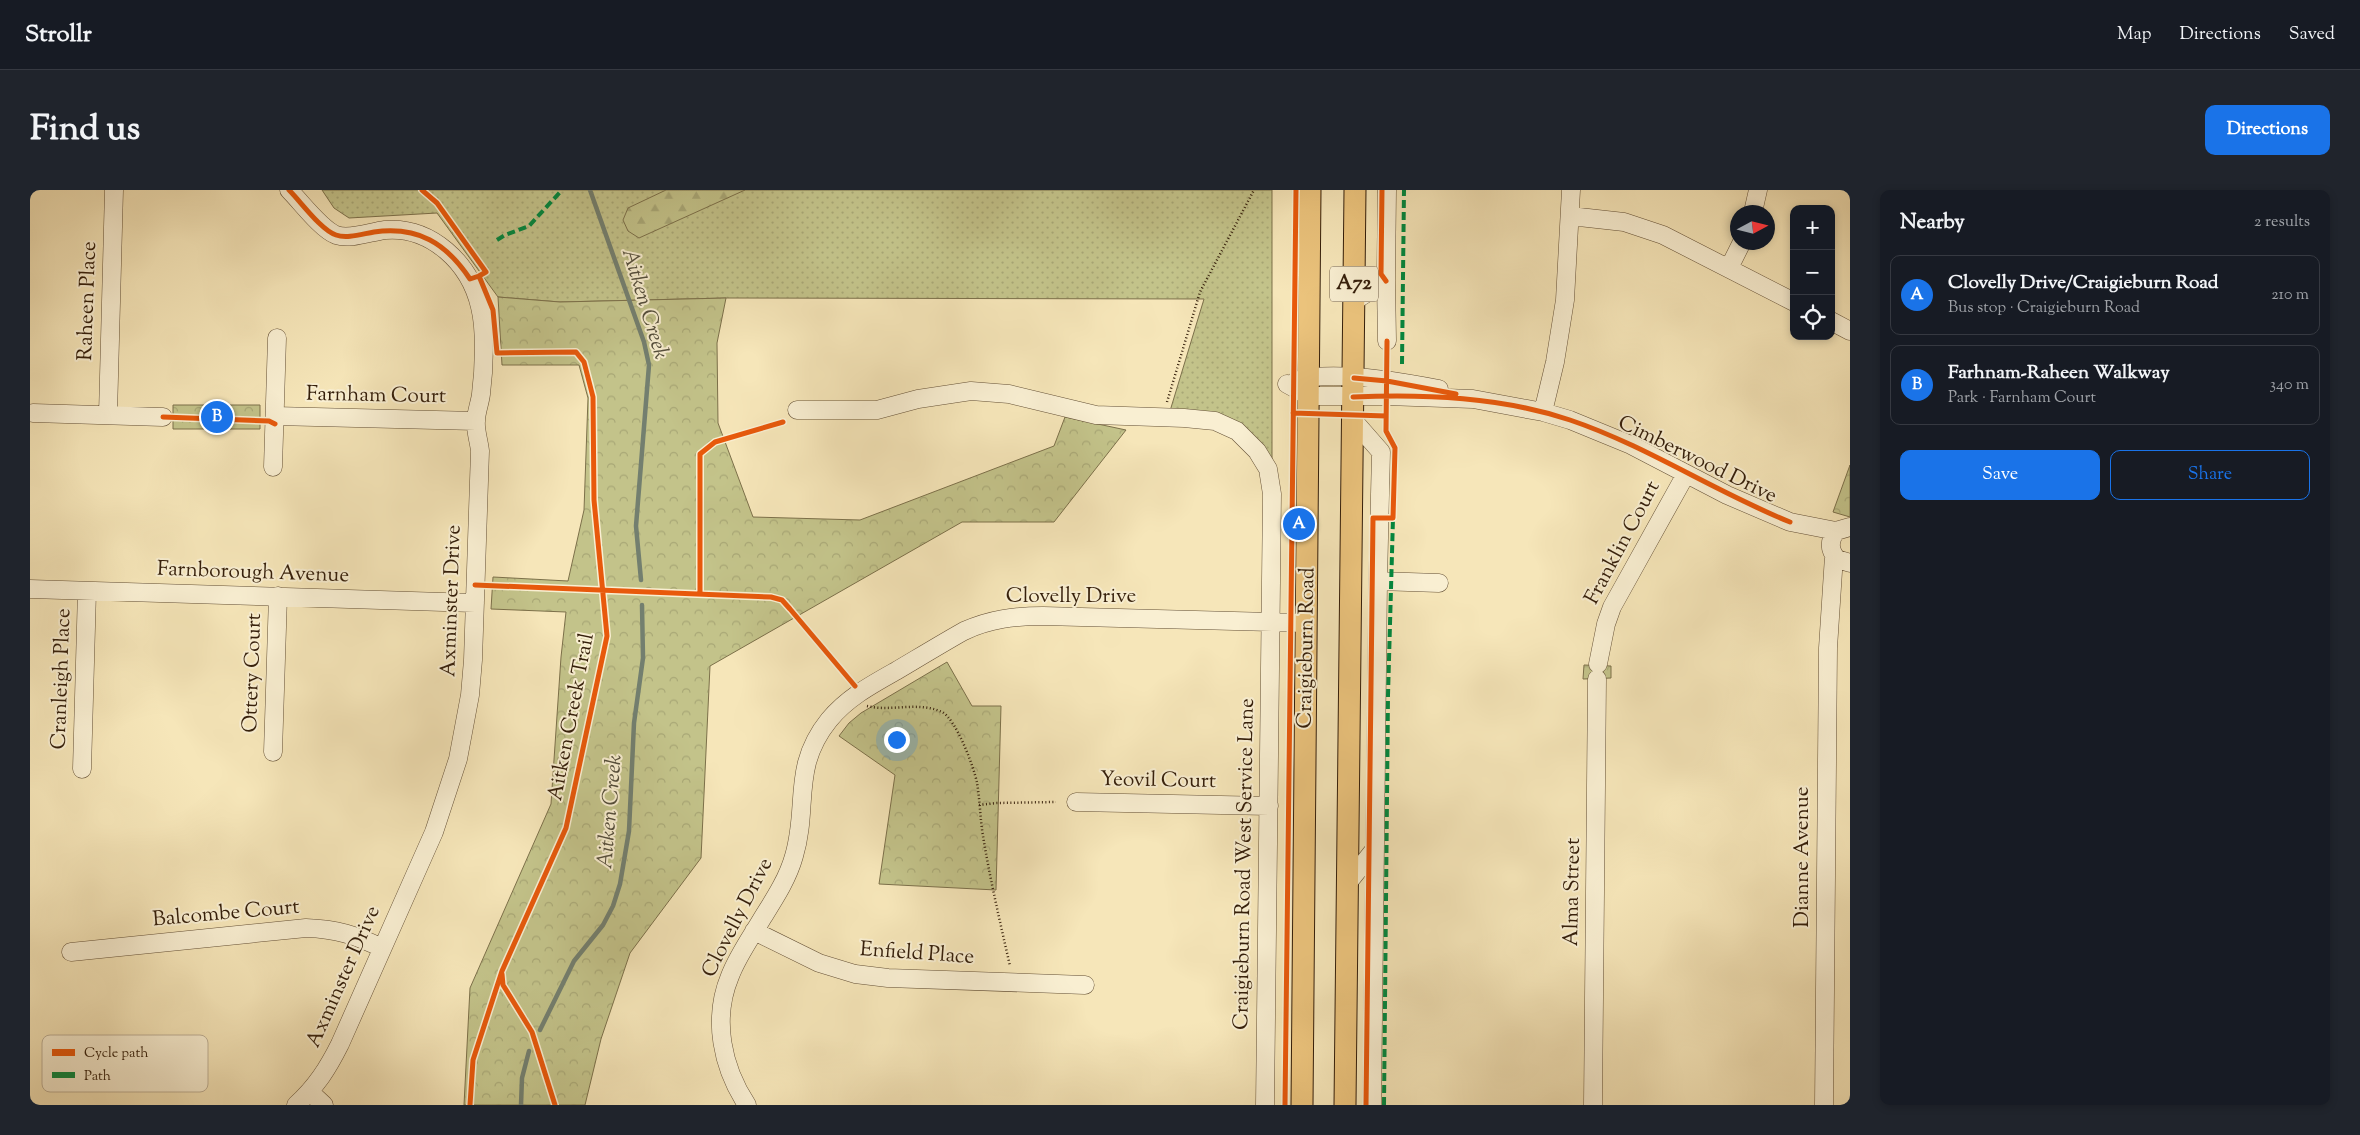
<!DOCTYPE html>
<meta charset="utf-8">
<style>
body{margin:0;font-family:"Sorts Mill Goudy",serif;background:#20242c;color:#f1f3f6}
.controls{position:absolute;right:15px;top:15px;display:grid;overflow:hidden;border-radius:10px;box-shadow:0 2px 8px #0003}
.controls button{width:45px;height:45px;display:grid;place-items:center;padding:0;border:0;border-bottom:1px solid #363941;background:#171b24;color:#f1f3f6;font:25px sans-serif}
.compass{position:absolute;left:1700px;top:15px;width:45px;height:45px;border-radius:50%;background:#171b24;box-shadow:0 2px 8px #0003;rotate:83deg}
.you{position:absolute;left:866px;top:549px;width:18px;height:18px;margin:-12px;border:4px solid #fff;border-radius:50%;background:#1a73e8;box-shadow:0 0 0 8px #1a73e833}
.badge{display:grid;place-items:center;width:32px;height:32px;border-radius:50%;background:#1a73e8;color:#fff;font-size:16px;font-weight:700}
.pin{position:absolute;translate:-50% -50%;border:2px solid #fff;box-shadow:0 1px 5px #0006}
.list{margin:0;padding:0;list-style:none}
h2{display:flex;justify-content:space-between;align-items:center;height:65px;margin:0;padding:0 20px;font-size:21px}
h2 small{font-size:16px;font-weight:400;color:#9ea1a6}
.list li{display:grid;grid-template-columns:32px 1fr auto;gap:15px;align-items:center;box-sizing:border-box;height:80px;margin:0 10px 10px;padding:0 10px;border:1px solid #363941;border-radius:10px}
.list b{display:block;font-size:19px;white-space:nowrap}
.list p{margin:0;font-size:16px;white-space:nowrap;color:#9ea1a6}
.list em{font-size:16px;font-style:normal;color:#9ea1a6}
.actions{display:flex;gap:10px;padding:15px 20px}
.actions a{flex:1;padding:11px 0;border:1px solid #1a73e8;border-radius:10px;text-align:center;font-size:18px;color:#1a73e8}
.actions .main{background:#1a73e8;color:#fff}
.icon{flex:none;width:28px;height:28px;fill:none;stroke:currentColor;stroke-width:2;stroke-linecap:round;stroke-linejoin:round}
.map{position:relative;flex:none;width:1820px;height:915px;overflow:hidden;border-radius:10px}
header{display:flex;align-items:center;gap:30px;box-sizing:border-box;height:70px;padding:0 25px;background:#171b24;border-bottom:1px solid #363941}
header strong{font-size:24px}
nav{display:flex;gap:28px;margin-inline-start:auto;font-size:18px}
.intro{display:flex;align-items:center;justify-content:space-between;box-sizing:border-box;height:120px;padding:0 30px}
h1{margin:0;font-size:35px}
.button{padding:12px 22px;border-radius:10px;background:#1a73e8;color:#fff;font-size:18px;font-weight:700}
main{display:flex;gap:30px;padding:0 30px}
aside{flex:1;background:#171b24;border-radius:10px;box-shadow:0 2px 8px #0003}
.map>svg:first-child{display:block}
</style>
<header>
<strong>Strollr</strong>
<nav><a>Map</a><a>Directions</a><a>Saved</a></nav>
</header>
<div class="intro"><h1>Find us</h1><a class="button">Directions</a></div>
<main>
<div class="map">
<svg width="1820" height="915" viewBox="0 0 1820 915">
<defs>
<pattern id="grass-dots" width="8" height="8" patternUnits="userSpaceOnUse" patternTransform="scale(1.25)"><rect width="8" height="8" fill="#c3c38a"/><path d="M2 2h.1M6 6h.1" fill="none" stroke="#a8a776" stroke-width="1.8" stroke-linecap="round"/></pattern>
<pattern id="forest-firs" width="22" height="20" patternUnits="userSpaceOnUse" patternTransform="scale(1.25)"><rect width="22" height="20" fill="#c3c38a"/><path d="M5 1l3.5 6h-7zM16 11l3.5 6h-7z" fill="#a8a776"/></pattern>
<pattern id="park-crowns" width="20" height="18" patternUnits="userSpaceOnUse" patternTransform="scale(1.25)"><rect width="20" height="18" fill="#c3c38a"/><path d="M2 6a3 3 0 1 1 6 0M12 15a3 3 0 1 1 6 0" fill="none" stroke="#a8a776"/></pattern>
</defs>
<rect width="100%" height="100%" fill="#f6e6b9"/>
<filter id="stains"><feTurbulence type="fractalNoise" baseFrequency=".004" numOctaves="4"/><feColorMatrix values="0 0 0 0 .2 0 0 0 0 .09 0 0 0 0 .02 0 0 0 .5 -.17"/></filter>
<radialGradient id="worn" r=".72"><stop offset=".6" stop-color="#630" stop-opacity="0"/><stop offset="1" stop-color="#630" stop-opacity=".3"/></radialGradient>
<path fill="url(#grass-dots)" stroke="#7c704a" d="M 292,0 L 1242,0 L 1242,269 L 1229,253 L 1140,221 L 1174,109 L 696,108 L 530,112 L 468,107 L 407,23 L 319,28 L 304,18 Z"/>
<path fill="url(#forest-firs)" stroke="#7c704a" d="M 636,0 L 715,0 L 609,48 L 598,41 L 593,30 L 598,18 Z"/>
<path fill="url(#park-crowns)" stroke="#7c704a" d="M 468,107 L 530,112 L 696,108 L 687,153 L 688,233 L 723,327 L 830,330 L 1024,256 L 1035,227 L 1096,240 L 1024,332 L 932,332 L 680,476 L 671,668 L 600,763 L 571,849 L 555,915 L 434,915 L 440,798 L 521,614 L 531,467 L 536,422 L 461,419 L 463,387 L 538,391 L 554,320 L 558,208 L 549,175 L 472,175 Z
M 143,215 L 230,215 L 230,239 L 143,239 Z
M 1820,275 L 1820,327 L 1803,322 Z
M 917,472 L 942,516 L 971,516 L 966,700 L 849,694 L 865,585 L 809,546 L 819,533 L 831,523 Z
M 1554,475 L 1581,476 L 1581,488 L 1553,489 Z"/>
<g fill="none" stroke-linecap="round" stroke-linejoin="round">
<path stroke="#737f6f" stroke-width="4.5" d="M 560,0 L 614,152 L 619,175 L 606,336 L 611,390
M 510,840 L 544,771 L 573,735 L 583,716 L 590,694 L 599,641 L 604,533 L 613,468 L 612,415
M 491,915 L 492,888 L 499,861"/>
<defs>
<path id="minor" d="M 259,0 C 271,12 291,39 306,45 C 320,50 340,42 355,40 C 401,36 440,73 450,117 C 456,141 454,180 451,204 C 450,213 446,222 446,231 C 445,240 449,251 450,261 L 443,470 L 440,505 L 428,569 L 404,642 L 310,854 C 298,878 286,897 266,915
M 1723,22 L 1728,0
M 1540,26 L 1594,32 L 1633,45 L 1764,112
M 1699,78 L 1712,52
M 1356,91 L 1357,151
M 1324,111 L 1356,91 L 1357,0
M 1801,131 L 1820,141
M 1266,191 C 1299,179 1373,192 1409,199
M 1257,194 L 1279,206 L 1356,206 L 1443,209 L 1513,222 L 1540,230 L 1601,255 L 1697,305 L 1760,332 L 1806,341
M 767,220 L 847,220 L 888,209 L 941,201 L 979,204 L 1066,225 L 1154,228 L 1185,231 L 1207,241 L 1227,261 L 1238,279 L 1242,304 L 1235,915
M 1513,222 L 1525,172 L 1535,110 L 1541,0
M 3,223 L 133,227
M 78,224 L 84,0
M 245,226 L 446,231
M 1323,230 L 1351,262 L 1348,391 L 1342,915
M 243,277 L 247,148
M 1820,337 L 1806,341 C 1799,351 1799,360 1807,369 L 1820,373
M 1348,391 L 1409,393
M 0,399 L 445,413
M 1568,474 L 1576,434 L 1582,417 L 1656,284
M 243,562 L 248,406
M 52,579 L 57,401
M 1046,612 L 1239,616
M 1317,694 L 1344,660
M 724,741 L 789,773 L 825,784 L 858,788 L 1055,795
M 41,762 L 276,738 C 307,739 325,745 352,758
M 280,902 L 294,915
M 717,915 C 692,877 682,829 700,786 C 708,765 722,746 733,727 C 745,708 758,688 764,666 C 779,616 761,577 799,530 C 817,508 841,495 866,481 C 888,468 911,454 934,441 C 960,429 985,426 1013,426 L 1277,433
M 1563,915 L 1567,489
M 1794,915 L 1798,458 L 1804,366"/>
<path id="major" d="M 1272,915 L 1280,0
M 1315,915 L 1325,0"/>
</defs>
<use href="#minor" stroke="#645036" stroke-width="19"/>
<use href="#major" stroke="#341e0a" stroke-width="23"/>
<path stroke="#341e0a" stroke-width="2.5" stroke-dasharray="1 2.5" stroke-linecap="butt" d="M 1137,212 L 1170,102 L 1224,0
M 837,516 C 861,522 888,511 912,522 C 926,529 944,577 947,593 C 950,610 950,628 953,646 C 960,689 970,732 980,776
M 949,615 L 967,613 L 1026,612"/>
<use href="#minor" stroke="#f9efd2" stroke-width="18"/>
<use href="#major" stroke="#ebc37c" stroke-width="21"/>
<path stroke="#00873e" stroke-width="4" stroke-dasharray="8 4" stroke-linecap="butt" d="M 467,50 L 475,45 L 499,36 L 532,0
M 1372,174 L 1374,0
M 1354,915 L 1358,505 L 1363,328"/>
<defs>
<path id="cycleway" d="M 259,0 C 271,12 291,40 306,45 C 317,49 332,44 344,42 C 388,36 416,53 440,89 L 449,86
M 392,0 L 407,13 L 456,82 L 449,86 L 463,120 L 467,163 L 546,162 L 554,172 L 563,207 L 564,310 L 577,446 L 536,638 L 472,781 L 443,870 L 440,915
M 1352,0 L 1351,84 L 1356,91
M 1324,188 L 1357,191 L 1426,204
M 1323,207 C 1396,204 1471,207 1540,230 C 1617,256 1685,302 1760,332
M 1263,223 L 1356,226
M 133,227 L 239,231 L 245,234
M 445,395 L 741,407 L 752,410 L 760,419 L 825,496
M 670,404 L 670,264 L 685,252 L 753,232
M 472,784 L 473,795 L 502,842 L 525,915
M 1255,915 L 1266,0
M 1336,915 L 1343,328 L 1363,328 L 1365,258 L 1356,241 L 1357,151"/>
</defs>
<use href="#cycleway" stroke="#f9efd2" stroke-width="8"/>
<use href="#cycleway" stroke="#e8590c" stroke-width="5"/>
</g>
<g text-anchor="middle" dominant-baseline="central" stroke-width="4" stroke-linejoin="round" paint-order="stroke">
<rect fill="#f9efd2" stroke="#6f5d46" stroke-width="1" x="1300" y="76.5" width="48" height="35" rx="4"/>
<g font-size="20" font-weight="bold" fill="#341e0a">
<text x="1324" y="94">A72</text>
</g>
<g font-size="21" fill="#341e0a" stroke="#f9efd2">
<text transform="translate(58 111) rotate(-88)">Raheen Place</text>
<text transform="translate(346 206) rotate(1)">Farnham Court</text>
<text transform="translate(1667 270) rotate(26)">Cimberwood Drive</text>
<text transform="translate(1593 353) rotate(-62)">Franklin Court</text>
<text transform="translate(223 383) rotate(2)">Farnborough Avenue</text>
<text x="1041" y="407">Clovelly Drive</text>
<text transform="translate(422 411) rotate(-88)">Axminster Drive</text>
<text transform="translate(1277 458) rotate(-89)">Craigieburn Road</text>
<text transform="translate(223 483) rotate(-88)">Ottery Court</text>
<text transform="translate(32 489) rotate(-88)">Cranleigh Place</text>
<text transform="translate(542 527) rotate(-79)">Aitken Creek Trail</text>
<text transform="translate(1128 591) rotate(1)">Yeovil Court</text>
<text transform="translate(1773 667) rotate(-90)">Dianne Avenue</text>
<text transform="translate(1215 674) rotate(-89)">Craigieburn Road West Service Lane</text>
<text transform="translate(1543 702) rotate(-89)">Alma Street</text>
<text transform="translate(196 724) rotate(-5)">Balcombe Court</text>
<text transform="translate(708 728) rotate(-63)">Clovelly Drive</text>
<text transform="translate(887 764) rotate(4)">Enfield Place</text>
<text transform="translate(314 787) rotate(-66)">Axminster Drive</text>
</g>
<g font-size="22" font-style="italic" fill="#544e3c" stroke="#f9efd2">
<text transform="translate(614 114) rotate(73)">Aitken Creek</text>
<text transform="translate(581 622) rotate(-85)">Aitken Creek</text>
</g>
</g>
<rect x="12" y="845" width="166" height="57" rx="8" fill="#f9efd2" stroke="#beb096" stroke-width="1"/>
<rect x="22" y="859" width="23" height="7" fill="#e8590c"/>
<rect x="22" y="882" width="23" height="6" fill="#00873e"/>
<g font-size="14" fill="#341e0a">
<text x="54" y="867">Cycle path</text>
<text x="54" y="890">Path</text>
</g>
<rect width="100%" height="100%" filter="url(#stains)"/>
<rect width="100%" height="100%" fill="url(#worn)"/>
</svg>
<div class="controls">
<button>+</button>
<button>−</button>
<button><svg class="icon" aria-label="locate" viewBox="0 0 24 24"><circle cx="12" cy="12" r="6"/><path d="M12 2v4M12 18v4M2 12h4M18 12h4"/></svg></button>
</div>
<svg class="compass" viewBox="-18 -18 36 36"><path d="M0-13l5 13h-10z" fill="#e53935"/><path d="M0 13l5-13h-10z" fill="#9ea1a6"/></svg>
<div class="you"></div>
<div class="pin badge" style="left:1269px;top:334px">A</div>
<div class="pin badge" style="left:187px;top:227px">B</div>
</div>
<aside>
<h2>Nearby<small>2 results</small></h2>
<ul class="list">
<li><span class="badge">A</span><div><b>Clovelly Drive/Craigieburn Road</b><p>Bus stop · Craigieburn Road</p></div><em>210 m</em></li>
<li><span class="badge">B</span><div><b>Farhnam-Raheen Walkway</b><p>Park · Farnham Court</p></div><em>340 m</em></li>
</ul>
<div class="actions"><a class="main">Save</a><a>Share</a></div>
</aside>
</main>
